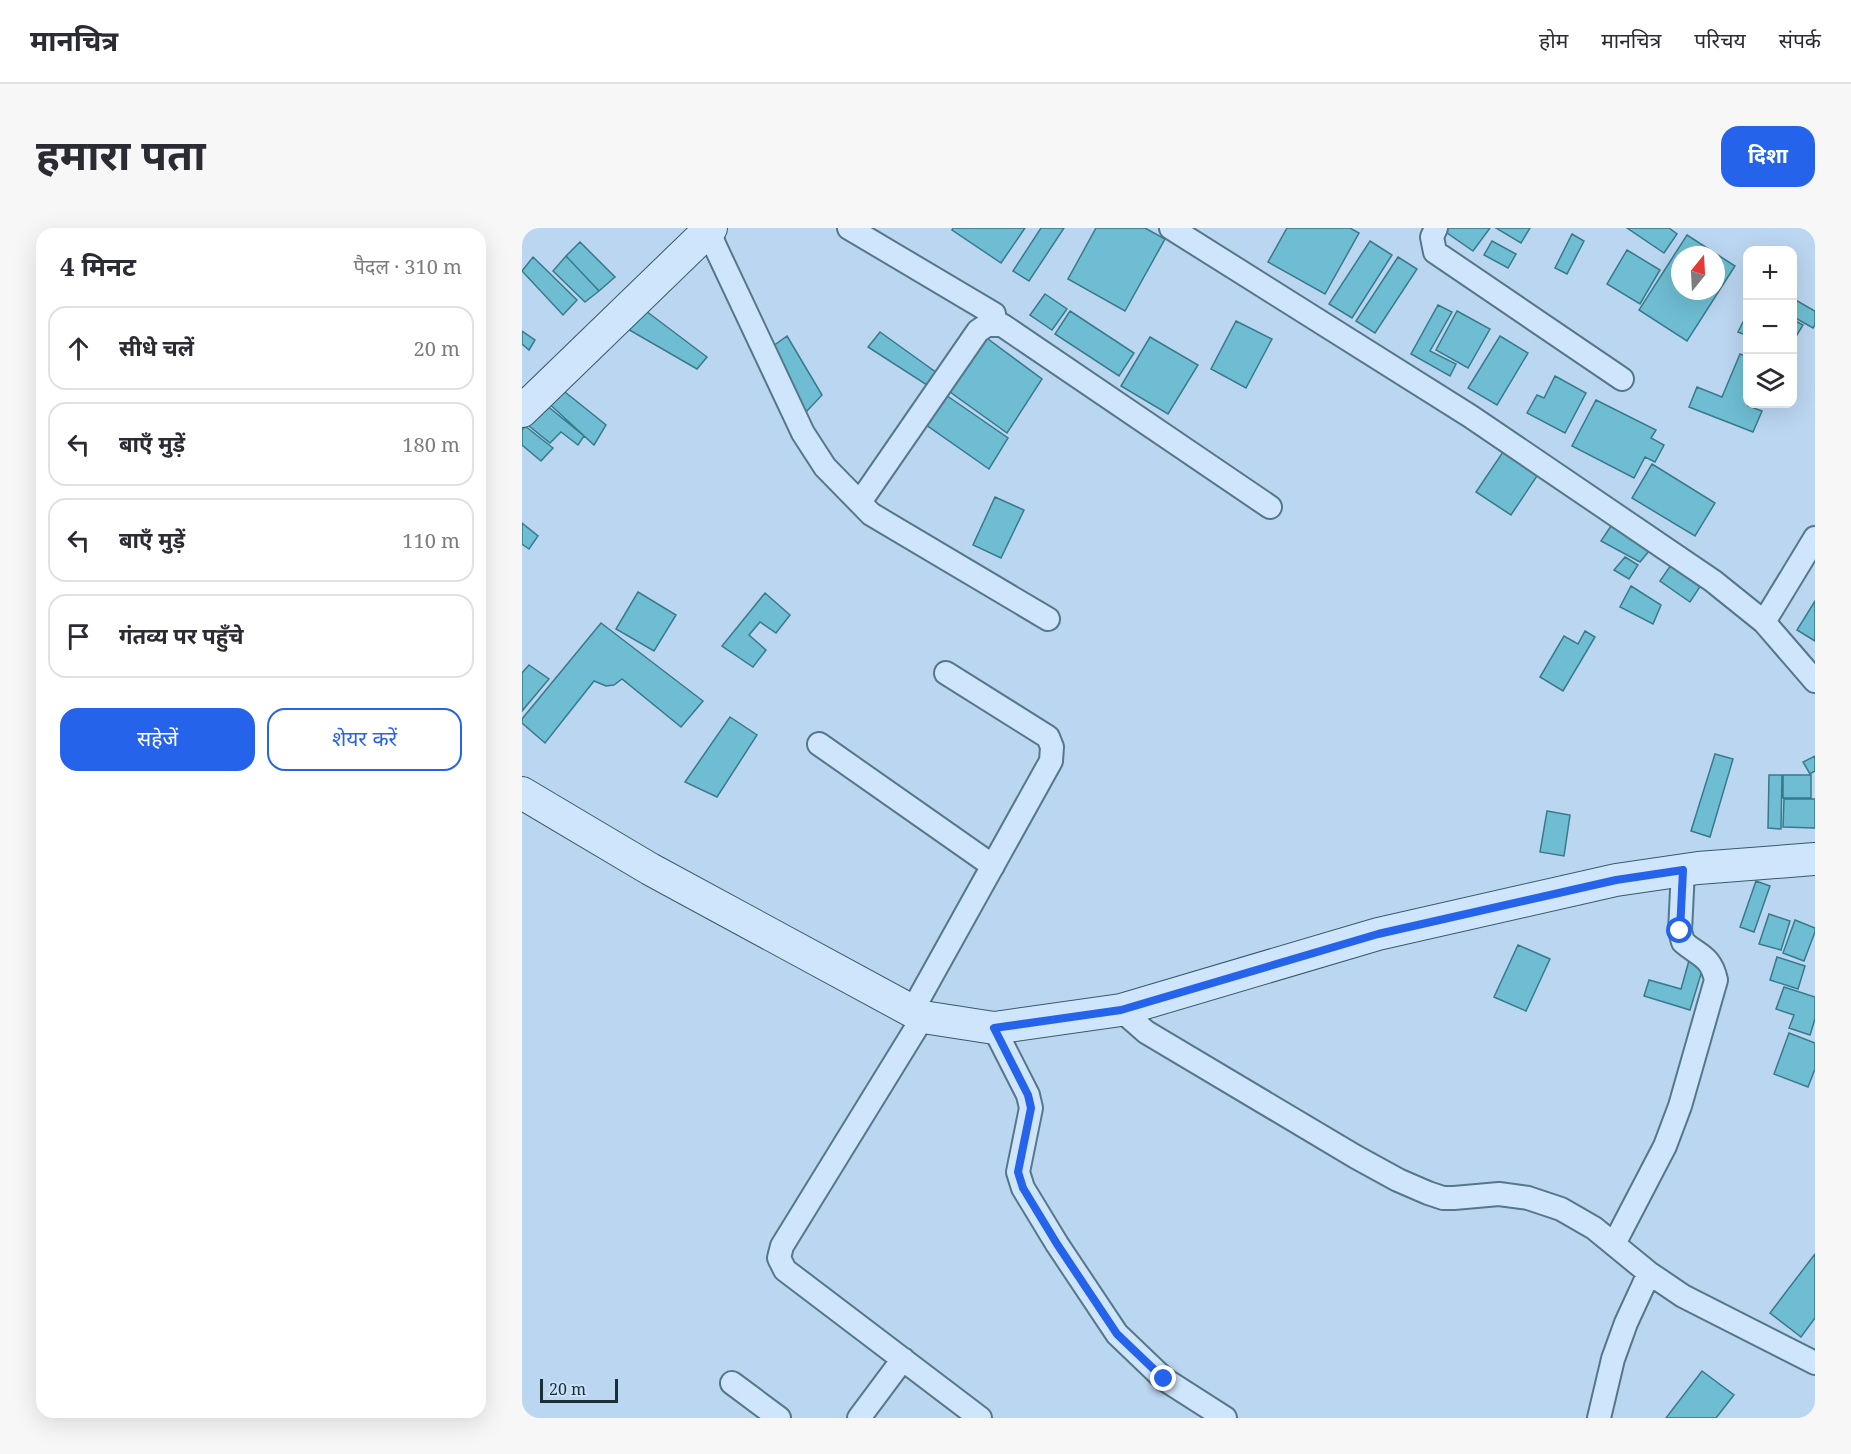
<!DOCTYPE html>
<html lang="hi">
<meta charset="utf-8">
<style>
body{margin:0;font-family:"Noto Serif","Noto Sans Devanagari",serif;background:#f7f7f7;color:#2b2b33}
.controls{position:absolute;right:18px;top:18px;display:grid;overflow:hidden;border-radius:12px;box-shadow:0 6px 24px #0002}
.controls button{width:54px;height:54px;display:grid;place-items:center;padding:0;border:0;border-bottom:2px solid #e1e1e2;background:#fff;color:#2b2b33;font:30px sans-serif}
.compass{position:absolute;left:1149px;top:18px;width:54px;height:54px;border-radius:50%;background:#fff;box-shadow:0 6px 24px #0002;rotate:18deg}
.scale{position:absolute;left:18px;bottom:15px;width:78px;box-sizing:border-box;padding-left:6px;border:3px solid #1a2f37;border-top:0;font-size:16px;line-height:21px;white-space:nowrap;color:#1a2f37;-webkit-text-stroke:4px #cbe1f8;paint-order:stroke}
.stop{position:absolute;width:18px;height:18px;margin:-14px;border:4px solid #2563eb;border-radius:50%;background:#fff}
.stop.end{background:#2563eb;border-color:#fff;box-shadow:0 2px 6px #0008}
.list{margin:0;padding:0;list-style:none}
h2{display:flex;justify-content:space-between;align-items:center;height:78px;margin:0;padding:0 24px;font-size:26px}
h2 small{font-size:20px;font-weight:400;color:#7c7c81}
.list li{display:grid;grid-template-columns:39px 1fr auto;gap:18px;align-items:center;box-sizing:border-box;height:84px;margin:0 12px 12px;padding:0 12px;border:2px solid #e1e1e2;border-radius:18px}
.list b{display:block;font-size:22px;white-space:nowrap}
.list em{font-size:20px;font-style:normal;color:#7c7c81}
.actions{display:flex;gap:12px;padding:18px 24px}
.actions a{flex:1;padding:14px 0;border:2px solid #2563eb;border-radius:18px;text-align:center;font-size:21px;color:#2563eb}
.actions .main{background:#2563eb;color:#fff}
.icon{flex:none;width:33px;height:33px;fill:none;stroke:currentColor;stroke-width:2;stroke-linecap:round;stroke-linejoin:round}
.map{position:relative;flex:none;width:1293px;height:1190px;overflow:hidden;border-radius:18px}
header{display:flex;align-items:center;gap:36px;box-sizing:border-box;height:84px;padding:0 30px;background:#fff;border-bottom:2px solid #e1e1e2}
header strong{font-size:28px}
nav{display:flex;gap:33px;margin-inline-start:auto;font-size:21px}
.intro{display:flex;align-items:center;justify-content:space-between;box-sizing:border-box;height:144px;padding:0 36px}
h1{margin:0;font-size:42px}
.button{padding:15px 27px;border-radius:18px;background:#2563eb;color:#fff;font-size:21px;font-weight:700}
main{display:flex;gap:36px;padding:0 36px}
aside{flex:1;background:#fff;border-radius:18px;box-shadow:0 6px 24px #0002}
.map>svg:first-child{display:block}
</style>
<header>
<strong>मानचित्र</strong>
<nav><a>होम</a><a>मानचित्र</a><a>परिचय</a><a>संपर्क</a></nav>
</header>
<div class="intro"><h1>हमारा पता</h1><a class="button">दिशा</a></div>
<main>
<aside>
<h2>4 मिनट<small>पैदल · 310 m</small></h2>
<ul class="list">
<li><svg class="icon" aria-label="ahead" viewBox="0 0 24 24"><path d="M12 20V5M6 11l6-6 6 6"/></svg><div><b>सीधे चलें</b></div><em>20 m</em></li>
<li><svg class="icon" aria-label="left" viewBox="0 0 24 24"><path d="M17 20v-9H6M10 6l-5 5 5 5"/></svg><div><b>बाएँ मुड़ें</b></div><em>180 m</em></li>
<li><svg class="icon" aria-label="left" viewBox="0 0 24 24"><path d="M17 20v-9H6M10 6l-5 5 5 5"/></svg><div><b>बाएँ मुड़ें</b></div><em>110 m</em></li>
<li><svg class="icon" aria-label="arrive" viewBox="0 0 24 24"><path d="M6 21V4h12l-3 4 3 4H6"/></svg><div><b>गंतव्य पर पहुँचे</b></div></li>
</ul>
<div class="actions"><a class="main">सहेजें</a><a>शेयर करें</a></div>
</aside>
<div class="map">
<svg width="1293" height="1190" viewBox="0 0 1293 1190">
<rect width="100%" height="100%" fill="#bbd6f1"/>
<path fill="#6ebdd2" stroke="#387a8a" stroke-width="1.5" fill-rule="evenodd" d="M 431,0 L 503,0 L 479,35 L 430,2 Z
M 519,0 L 542,0 L 507,53 L 491,43 Z
M 574,0 L 623,0 L 643,11 L 603,83 L 546,51 Z
M 765,0 L 828,0 L 837,5 L 803,66 L 746,34 Z
M 918,0 L 968,0 L 951,23 Z
M 974,0 L 1008,0 L 999,15 Z
M 1105,0 L 1147,0 L 1155,6 L 1142,25 Z
M 1050,6 L 1062,13 L 1045,46 L 1033,40 Z
M 1165,7 L 1213,38 L 1165,113 L 1117,82 ZM 1158,27 L 1194,27 L 1194,63 L 1158,63 Z
M 848,13 L 870,27 L 830,90 L 807,76 Z
M 970,13 L 994,26 L 986,40 L 962,27 Z
M 58,14 L 93,49 L 77,63 L 44,28 Z
M 1105,22 L 1138,42 L 1118,76 L 1085,56 Z
M 44,28 L 77,63 L 63,74 L 31,43 Z
M 11,29 L 55,72 L 41,87 L 0,43 Z
M 876,29 L 895,41 L 853,105 L 834,93 Z
M 523,66 L 545,81 L 530,102 L 508,87 Z
M 1270,70 L 1293,83 L 1293,97 L 1291,100 L 1270,88 Z
M 916,77 L 930,84 L 908,123 L 934,136 L 928,148 L 889,126 Z
M 120,80 L 185,129 L 175,141 L 104,100 Z
M 548,83 L 612,125 L 597,148 L 533,106 Z
M 935,83 L 968,101 L 946,140 L 914,122 Z
M 1226,84 L 1226,108 L 1216,104 Z
M 1270,91 L 1281,97 L 1270,115 Z
M 714,93 L 750,111 L 724,160 L 689,141 Z
M 0,103 L 13,112 L 7,122 L 0,116 Z
M 358,104 L 415,145 L 408,159 L 346,119 Z
M 265,108 L 300,167 L 284,184 L 247,121 Z
M 462,108 L 520,151 L 485,205 L 424,161 Z
M 978,108 L 1006,125 L 975,177 L 946,160 Z
M 628,109 L 676,137 L 646,186 L 599,158 Z
M 1218,126 L 1226,129 L 1226,178 L 1240,183 L 1231,204 L 1167,179 L 1175,159 L 1200,169 Z
M 1033,148 L 1064,165 L 1043,205 L 1005,185 L 1015,167 L 1022,170 Z
M 33,156 L 84,197 L 72,217 L 22,171 Z
M 421,165 L 486,210 L 467,241 L 400,194 Z
M 18,172 L 62,208 L 56,217 L 39,204 L 28,215 L 1,193 Z
M 1074,172 L 1134,202 L 1129,210 L 1142,217 L 1133,234 L 1123,229 L 1112,250 L 1050,218 Z
M 3,198 L 31,220 L 19,233 L 0,217 L 0,202 Z
M 983,221 L 1017,245 L 989,287 L 954,264 Z
M 1130,236 L 1193,275 L 1173,308 L 1110,270 Z
M 473,269 L 502,282 L 479,330 L 451,317 Z
M 1093,292 L 1132,317 L 1118,334 L 1079,313 Z
M 0,295 L 16,308 L 7,321 L 0,316 Z
M 1103,329 L 1116,337 L 1107,351 L 1092,342 Z
M 1151,334 L 1181,354 L 1168,374 L 1138,353 Z
M 1109,358 L 1139,377 L 1131,396 L 1098,379 Z
M 116,364 L 154,387 L 132,423 L 94,401 Z
M 243,365 L 268,387 L 254,405 L 238,394 L 227,407 L 244,422 L 231,439 L 200,418 Z
M 1293,373 L 1293,413 L 1275,402 Z
M 79,395 L 181,473 L 159,499 L 100,451 L 92,457 L 84,458 L 72,453 L 23,515 L 0,495 L 0,491 Z
M 1063,403 L 1073,409 L 1041,463 L 1018,449 L 1042,408 L 1056,416 Z
M 7,437 L 27,451 L 0,483 L 0,445 Z
M 208,489 L 235,507 L 195,569 L 163,554 Z
M 1193,526 L 1211,531 L 1188,609 L 1169,603 Z
M 1293,528 L 1293,543 L 1288,546 L 1281,534 Z
M 1247,547 L 1260,547 L 1259,601 L 1246,600 Z
M 1261,547 L 1289,547 L 1289,570 L 1261,570 Z
M 1262,571 L 1293,571 L 1293,600 L 1261,599 Z
M 1025,583 L 1048,587 L 1042,628 L 1018,624 Z
M 1234,653 L 1248,658 L 1232,704 L 1218,699 Z
M 1247,686 L 1268,693 L 1259,722 L 1237,716 Z
M 1273,692 L 1293,700 L 1293,704 L 1282,733 L 1261,725 Z
M 996,717 L 1028,731 L 1004,783 L 972,769 Z
M 1168,729 L 1183,733 L 1168,782 L 1122,768 L 1127,752 L 1159,761 Z
M 1255,729 L 1283,738 L 1276,761 L 1248,752 Z
M 1262,759 L 1293,769 L 1293,791 L 1288,807 L 1267,800 L 1272,787 L 1254,781 Z
M 1267,805 L 1293,815 L 1293,841 L 1286,859 L 1252,846 Z
M 1293,1026 L 1293,1090 L 1279,1109 L 1248,1085 Z
M 1180,1143 L 1212,1167 L 1194,1190 L 1144,1190 Z"/>
<g fill="none" stroke-linecap="round" stroke-linejoin="round">
<defs>
<path id="street" d="M 327,0 L 472,86
M 649,0 L 948,188 L 1191,353 L 1242,394 L 1293,453
M 914,0 L 910,9 L 913,24 L 1100,151
M 188,1 L 192,16 L 281,205 L 303,239 L 349,286 L 526,391
M 338,274 L 456,103 L 465,97 L 480,97 L 748,279
M 1242,394 L 1293,310
M 297,516 L 471,638
M 599,782 L 624,804 L 834,929 L 876,952 L 906,965 L 921,970 L 932,970 L 977,966 L 1006,970 L 1039,981 L 1072,1000 L 1127,1045 L 1161,1068 L 1293,1135
M 390,783 L 529,533 L 530,519 L 526,509 L 424,445
M 401,789 L 260,1018 L 257,1030 L 263,1042 L 458,1190
M 472,800 L 506,867 L 509,880 L 496,944 L 501,960 L 535,1016 L 595,1106 L 642,1151 L 703,1190
M 1092,1016 L 1143,918 L 1158,878 L 1194,752 C 1189,728 1177,728 1161,714 L 1158,703 L 1161,642
M 210,1155 L 257,1190
M 337,1190 L 381,1131
M 1077,1190 L 1091,1131 L 1104,1095 L 1127,1045"/>
<path id="secondary" d="M 0,183 L 189,0
M 0,565 L 128,641 L 401,789 L 472,800 L 599,782 L 856,706 L 1094,652 L 1176,640 L 1293,631"/>
</defs>
<use href="#street" stroke="#547889" stroke-width="26"/>
<use href="#secondary" stroke="#375b6a" stroke-width="34"/>
<use href="#street" stroke="#cee5fb" stroke-width="22"/>
<use href="#secondary" stroke="#cee5fb" stroke-width="32"/>
</g>
<g fill="none" stroke-linecap="round" stroke-linejoin="round">
<path stroke="#2563eb" stroke-width="8" d="M 642,1151 L 595,1106 L 535,1016 L 501,960 L 496,944 L 509,880 L 506,867 L 472,800 L 599,782 L 856,706 L 1094,652 L 1161,642 L 1158,703"/>
</g>
</svg>
<div class="controls">
<button>+</button>
<button>−</button>
<button><svg class="icon" aria-label="layers" viewBox="0 0 24 24"><path d="M12 4l9 5-9 5-9-5zM3 14l9 5 9-5"/></svg></button>
</div>
<svg class="compass" viewBox="-18 -18 36 36"><path d="M0-13l5 13h-10z" fill="#e53935"/><path d="M0 13l5-13h-10z" fill="#7c7c81"/></svg>
<div class="scale">20 m</div>
<div class="stop" style="left:1158px;top:703px"></div>
<div class="stop end" style="left:642px;top:1151px"></div>
</div>
</main>
